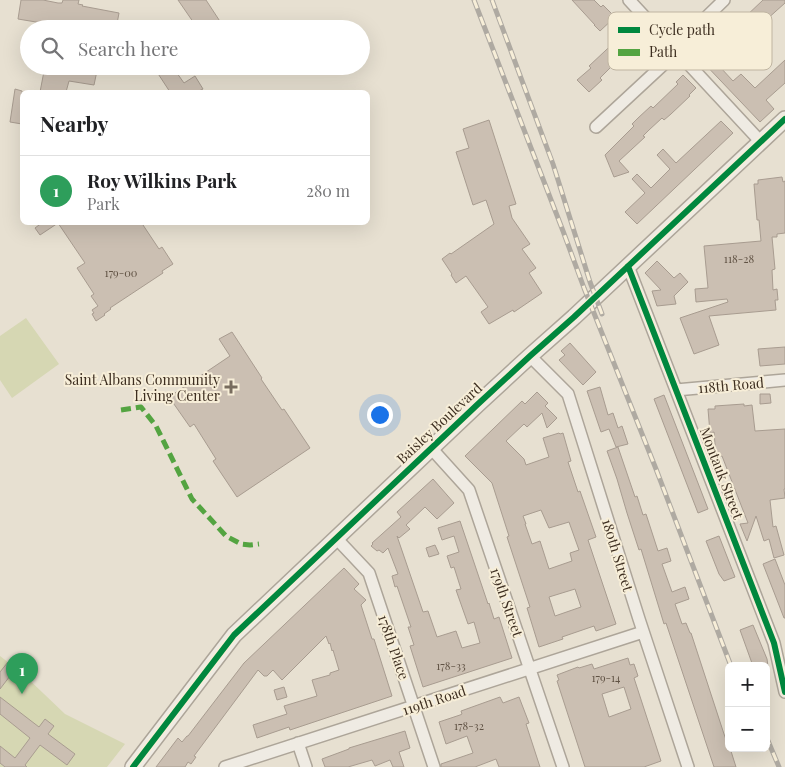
<!DOCTYPE html>
<meta charset="utf-8">
<style>
body{margin:0;font-family:"Playfair Display",serif;background:#f2f2f2;color:#202124}
.controls{position:absolute;right:15px;bottom:15px;display:grid;overflow:hidden;border-radius:8px;box-shadow:0 5px 20px #0002}
.controls button{width:45px;height:45px;display:grid;place-items:center;padding:0;border:0;border-bottom:1px solid #e0e0e0;background:#fff;color:#202124;font:25px sans-serif}
.you{position:absolute;left:379px;top:414px;width:18px;height:18px;margin:-12px;border:4px solid #fff;border-radius:50%;background:#1a73e8;box-shadow:0 0 0 8px #1a73e833}
.badge{display:grid;place-items:center;width:32px;height:32px;border-radius:50%;background:#786c5e;color:#fff;font-size:16px;font-weight:700}
.pin{position:absolute;translate:-50% -41px;filter:drop-shadow(0 1px 2px #0008)}
.pin::after{content:'';position:absolute;top:26px;width:18px;height:15px;background:inherit;clip-path:polygon(0 0,100% 0,50% 100%)}
.list{margin:0;padding:0;list-style:none}
h2{display:flex;justify-content:space-between;align-items:center;height:65px;margin:0;padding:0 20px;font-size:21px}
h2 small{font-size:16px;font-weight:400;color:#757577}
.list li{display:grid;grid-template-columns:32px 1fr auto;gap:15px;align-items:center;box-sizing:border-box;height:70px;padding:0 20px;border-top:1px solid #e0e0e0}
.list b{display:block;font-size:19px;white-space:nowrap}
.list p{margin:0;font-size:16px;white-space:nowrap;color:#757577}
.list em{font-size:16px;font-style:normal;color:#757577}
.icon{flex:none;width:28px;height:28px;fill:none;stroke:currentColor;stroke-width:2;stroke-linecap:round;stroke-linejoin:round}
.map{position:relative;flex:none;width:785px;height:767px;overflow:hidden}
.search{position:absolute;background:#fff;box-shadow:0 5px 20px #0002;left:20px;top:20px;width:350px;height:55px;display:flex;align-items:center;gap:12px;box-sizing:border-box;padding:0 18px;border-radius:28px;color:#757577;font-size:19px}
.panel{position:absolute;background:#fff;box-shadow:0 5px 20px #0002;left:20px;top:90px;width:350px;height:135px;border-radius:8px}
.map>svg:first-child{display:block}
</style>
<div class="map">
<svg width="785" height="767" viewBox="0 0 785 767">
<rect width="100%" height="100%" fill="#e7e0d1"/>
<path fill="#d6d7b3" d="M 26,318 L 59,364 L 12,398 L 0,380 L 0,336 Z
M 0,656 L 22,673 L 65,714 L 125,744 L 107,767 L 0,767 Z"/>
<path fill="#cbbfb2" stroke="#a89c90" fill-rule="evenodd" d="M 21,0 L 43,0 L 58,3 L 62,3 L 63,0 L 79,0 L 78,4 L 83,5 L 82,6 L 119,13 L 116,29 L 53,29 L 54,25 L 18,19 Z
M 178,0 L 206,0 L 225,29 L 198,29 Z
M 572,0 L 594,0 L 601,7 L 603,5 L 615,17 L 600,31 L 594,25 L 595,25 Z
M 763,0 L 785,0 L 785,3 L 756,29 L 758,32 L 720,67 L 733,81 L 741,74 L 755,88 L 785,60 L 785,83 L 766,100 L 774,109 L 760,122 L 700,59 L 713,47 L 715,50 L 721,44 L 746,20 L 744,18 Z
M 635,24 L 647,37 L 634,50 L 632,48 L 612,66 L 600,78 L 602,80 L 589,92 L 577,80 L 591,68 L 589,66 L 621,36 L 622,37 Z
M 45,66 L 98,66 L 94,85 L 69,81 L 66,92 L 40,92 Z
M 153,66 L 172,66 L 184,83 L 195,76 L 203,89 L 197,92 L 169,92 L 170,92 Z
M 683,75 L 696,88 L 689,95 L 690,96 L 671,114 L 664,120 L 662,118 L 649,130 L 643,136 L 645,137 L 619,161 L 629,172 L 614,177 L 605,155 L 634,126 L 632,124 L 638,118 L 651,106 L 653,108 L 678,84 L 676,82 Z
M 15,89 L 22,91 L 22,124 L 10,122 Z
M 489,120 L 516,204 L 509,206 L 512,218 L 530,244 L 522,249 L 536,268 L 529,273 L 542,293 L 514,312 L 513,310 L 489,324 L 481,312 L 488,307 L 466,276 L 456,283 L 451,275 L 452,274 L 442,259 L 450,253 L 451,254 L 494,224 L 486,200 L 473,205 L 456,152 L 469,148 L 463,129 Z
M 721,121 L 733,133 L 637,224 L 625,212 L 645,193 L 632,179 L 637,174 L 651,188 L 670,169 L 657,155 L 663,149 L 676,163 Z
M 782,177 L 783,182 L 785,181 L 785,233 L 777,234 L 777,237 L 772,237 L 775,269 L 772,270 L 773,290 L 777,289 L 778,300 L 775,300 L 776,310 L 709,316 L 719,345 L 694,354 L 680,318 L 728,302 L 727,299 L 696,302 L 695,289 L 708,288 L 704,246 L 761,241 L 759,220 L 757,220 L 754,184 L 758,184 L 758,180 Z
M 43,222 L 141,222 L 159,249 L 162,247 L 173,264 L 162,271 L 163,273 L 110,308 L 111,309 L 104,314 L 105,315 L 96,321 L 92,314 L 94,313 L 92,310 L 98,306 L 91,296 L 94,294 L 77,268 L 85,263 L 58,223 L 40,235 L 35,228 Z
M 657,261 L 674,278 L 680,273 L 688,282 L 674,296 L 676,304 L 657,306 L 652,291 L 661,290 L 645,273 Z
M 232,332 L 262,378 L 261,379 L 282,410 L 284,409 L 310,448 L 237,497 L 213,461 L 216,459 L 194,424 L 190,427 L 169,397 L 230,356 L 219,339 Z
M 570,343 L 596,372 L 583,385 L 559,360 L 565,355 L 561,351 Z
M 785,347 L 785,364 L 760,366 L 758,349 Z
M 600,387 L 608,415 L 613,413 L 618,428 L 622,426 L 628,444 L 616,447 L 609,429 L 601,432 L 587,391 Z
M 537,392 L 548,403 L 545,406 L 557,418 L 547,428 L 542,413 L 527,427 L 524,424 L 506,441 L 524,459 L 526,465 L 549,457 L 543,438 L 559,433 L 560,434 L 563,433 L 571,461 L 568,462 L 578,492 L 580,491 L 596,537 L 588,540 L 616,624 L 596,631 L 594,626 L 562,637 L 563,639 L 539,647 L 527,608 L 530,607 L 507,537 L 509,536 L 492,483 L 465,456 L 522,401 L 525,404 ZM 541,510 L 549,528 L 569,522 L 579,550 L 570,553 L 572,561 L 549,569 L 540,541 L 532,544 L 525,524 L 526,524 L 523,516 ZM 575,589 L 581,607 L 555,616 L 549,597 Z
M 760,394 L 770,394 L 771,403 L 760,404 Z
M 664,395 L 708,509 L 698,513 L 654,399 Z
M 744,404 L 744,406 L 752,405 L 755,431 L 785,429 L 785,489 L 784,489 L 785,498 L 770,500 L 773,527 L 776,526 L 784,555 L 774,558 L 769,539 L 764,541 L 756,516 L 747,541 L 740,524 L 748,523 L 722,456 L 716,456 L 714,432 L 710,433 L 708,409 L 715,409 L 715,406 Z
M 618,447 L 635,497 L 637,496 L 643,515 L 646,514 L 658,551 L 667,548 L 671,561 L 662,564 L 672,592 L 685,587 L 689,599 L 675,604 L 682,624 L 686,623 L 690,633 L 691,633 L 724,734 L 728,745 L 729,744 L 729,748 L 730,748 L 736,767 L 714,767 L 666,623 L 664,624 L 641,549 L 639,550 L 627,513 L 617,479 L 607,451 Z
M 433,479 L 454,503 L 437,519 L 425,507 L 406,525 L 410,529 L 399,538 L 397,536 L 423,612 L 428,611 L 437,637 L 456,631 L 462,648 L 480,643 L 474,622 L 468,624 L 456,590 L 461,589 L 454,567 L 451,568 L 447,556 L 459,552 L 454,536 L 442,540 L 438,528 L 460,521 L 488,604 L 489,603 L 494,619 L 499,617 L 512,658 L 423,687 L 410,646 L 414,645 L 408,627 L 411,627 L 397,586 L 395,587 L 392,576 L 398,574 L 388,548 L 383,553 L 379,550 L 377,551 L 371,546 L 373,544 L 372,543 L 401,517 L 397,512 Z
M 719,536 L 735,577 L 724,581 L 719,574 L 706,541 Z
M 435,545 L 439,554 L 429,557 L 426,548 Z
M 775,559 L 785,585 L 785,618 L 784,618 L 763,564 Z
M 344,568 L 359,584 L 354,589 L 366,600 L 361,605 L 372,639 L 374,639 L 392,696 L 290,730 L 289,727 L 257,738 L 253,725 L 287,714 L 284,706 L 317,696 L 312,680 L 330,675 L 330,673 L 339,670 L 333,650 L 332,651 L 330,643 L 329,644 L 326,636 L 282,680 L 273,670 L 267,676 L 264,676 L 258,670 L 194,756 L 196,757 L 191,764 L 188,762 L 185,767 L 156,767 L 178,738 L 182,742 L 187,736 L 188,736 L 244,663 Z
M 753,625 L 767,659 L 768,666 L 753,666 L 740,630 Z
M 628,658 L 630,665 L 634,664 L 638,676 L 634,678 L 661,761 L 644,767 L 585,767 L 557,681 L 559,680 L 557,675 L 578,667 L 579,668 L 592,664 L 594,669 ZM 624,687 L 631,709 L 609,717 L 602,694 Z
M 8,662 L 22,673 L 16,681 L 10,676 L 0,689 L 0,672 Z
M 284,687 L 287,697 L 277,700 L 274,690 Z
M 0,697 L 39,727 L 45,719 L 54,726 L 48,734 L 75,754 L 67,765 L 40,745 L 25,765 L 27,767 L 5,767 L 0,763 L 0,746 L 15,758 L 30,738 L 0,714 Z
M 500,697 L 503,703 L 519,697 L 529,723 L 526,724 L 540,767 L 499,767 L 496,759 L 475,767 L 441,767 L 441,764 L 473,753 L 467,736 L 446,744 L 439,722 L 460,715 L 462,714 L 461,711 Z
M 405,731 L 410,748 L 399,752 L 404,767 L 393,767 L 390,760 L 375,766 L 372,760 L 348,767 L 325,767 L 322,759 L 349,749 L 349,748 Z"/>
<g fill="none" stroke-linecap="round" stroke-linejoin="round">
<defs>
<path id="minor" d="M 629,0 L 760,141
M 596,127 L 665,63 L 687,36 L 724,0
M 628,266 L 774,643 L 785,692
M 530,356 L 568,394 L 639,619 L 688,767
M 676,390 L 785,380
M 431,448 L 469,490 L 563,767
M 336,538 L 369,573 L 434,767
M 298,743 L 306,767
M 225,767 L 643,632"/>
<path id="tertiary" d="M 133,767 L 234,635 L 478,404 L 530,356 L 574,317 L 785,119"/>
</defs>
<use href="#minor" stroke="#ada599" stroke-width="14"/>
<use href="#tertiary" stroke="#ada599" stroke-width="18"/>
<use href="#minor" stroke="#efebe3" stroke-width="11"/>
<use href="#tertiary" stroke="#efebe3" stroke-width="15"/>
<defs>
<path id="rail" d="M 474,0 L 563,231 L 584,288 L 656,469 L 731,666
M 492,0 L 553,164 L 590,282 L 602,314
M 766,736 L 779,767"/>
</defs>
<use href="#rail" stroke="#afaaa2" stroke-width="5"/>
<use href="#rail" stroke="#f7eed8" stroke-width="3" stroke-dasharray="9" stroke-linecap="butt"/>
<path stroke="#54a441" stroke-width="5" stroke-dasharray="10 5" stroke-linecap="butt" d="M 121,410 L 141,407 L 156,426 L 192,499 L 226,536 L 241,544 L 250,545 L 259,544"/>
<defs>
<path id="cycleway" d="M 628,266 L 774,643 L 785,692
M 133,767 L 234,635 L 478,404 L 530,356 L 574,317 L 785,119"/>
</defs>
<use href="#cycleway" stroke="#f7eed8" stroke-width="9"/>
<use href="#cycleway" stroke="#00873e" stroke-width="6"/>
</g>
<path fill="#786c5e" stroke="#f7eed8" stroke-width="2" d="M228.5 379.5h5v5h5v5h-5v5h-5v-5h-5v-5h5z"/>
<g text-anchor="middle" dominant-baseline="central" stroke-width="4" stroke-linejoin="round" paint-order="stroke">
<g font-size="11" fill="#605244">
<text x="739" y="258">118-28</text>
<text x="121" y="272">179-00</text>
<text x="451" y="665">178-33</text>
<text x="606" y="677">179-14</text>
<text x="469" y="725">178-32</text>
</g>
<g font-size="14" fill="#3d2e20" stroke="#f7eed8" text-anchor="end">
<text x="220" y="379">Saint Albans Community<tspan x="220" dy="16">Living Center</tspan></text>
</g>
<g font-size="14" fill="#3d2e20" stroke="#f7eed8">
<text transform="translate(731 385) rotate(-5)">118th Road</text>
<text transform="translate(439 423) rotate(-43)">Baisley Boulevard</text>
<text transform="translate(722 473) rotate(69)">Montauk Street</text>
<text transform="translate(618 555) rotate(73)">180th Street</text>
<text transform="translate(507 602) rotate(71)">179th Street</text>
<text transform="translate(394 647) rotate(71)">178th Place</text>
<text transform="translate(434 700) rotate(-18)">119th Road</text>
</g>
</g>
<rect x="608" y="12" width="164" height="58" rx="8" fill="#f7eed8" stroke="#bfb4a1" stroke-width="1"/>
<rect x="618" y="27" width="22" height="6" fill="#00873e"/>
<rect x="618" y="49" width="22" height="7" fill="#54a441"/>
<g font-size="14" fill="#3d2e20">
<text x="649" y="35">Cycle path</text>
<text x="649" y="57">Path</text>
</g>
</svg>
<div class="controls">
<button>+</button>
<button>−</button>
</div>
<div class="you"></div>
<div class="pin badge" style="left:22px;top:694px;background:#2e9e5b">1</div>
<div class="search"><svg class="icon" aria-label="search" viewBox="0 0 24 24"><circle cx="10" cy="10" r="6"/><path d="M15 15l6 6"/></svg>Search here</div>
<section class="panel">
<h2>Nearby<small></small></h2>
<ul class="list">
<li><span class="badge" style="background:#2e9e5b">1</span><div><b>Roy Wilkins Park</b><p>Park</p></div><em>280 m</em></li>
</ul>
</section>
</div>
